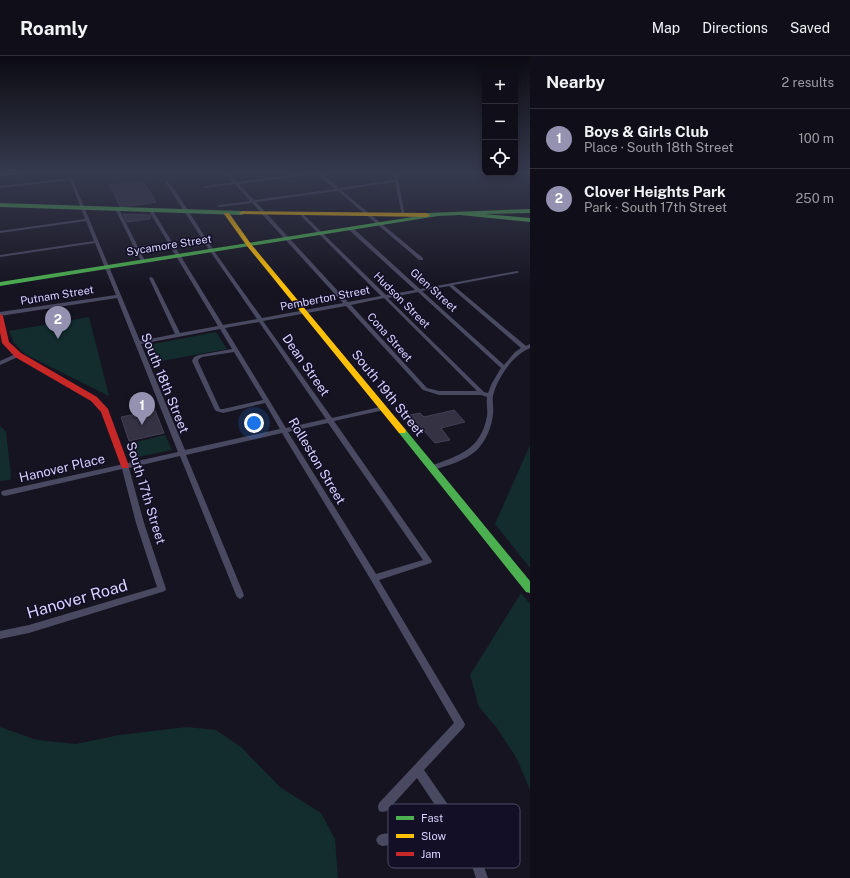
<!DOCTYPE html>
<meta charset="utf-8">
<style>
body{margin:0;font-family:"Public Sans",sans-serif;background:#1e1d26;color:#f1f3f6}
.controls{position:absolute;right:12px;top:12px;display:grid;overflow:hidden;border-radius:8px;box-shadow:0 2px 10px #0003}
.controls button{width:36px;height:36px;display:grid;place-items:center;padding:0;border:0;border-bottom:1px solid #302f38;background:#100f19;color:#f1f3f6;font:20px sans-serif}
.you{position:absolute;left:254px;top:367px;width:14px;height:14px;margin:-10px;border:3px solid #fff;border-radius:50%;background:#1a73e8;box-shadow:0 0 0 6px #1a73e833}
.badge{display:grid;place-items:center;width:26px;height:26px;border-radius:50%;background:#9591b1;color:#fff;font-size:13px;font-weight:700}
.pin{position:absolute;translate:-50% -33px;filter:drop-shadow(0 1px 2px #0008)}
.pin::after{content:'';position:absolute;top:21px;width:14px;height:12px;background:inherit;clip-path:polygon(0 0,100% 0,50% 100%)}
.list{margin:0;padding:0;list-style:none}
h2{display:flex;justify-content:space-between;align-items:center;height:52px;margin:0;padding:0 16px;font-size:17px}
h2 small{font-size:13px;font-weight:400;color:#9c9ca2}
.list li{display:grid;grid-template-columns:26px 1fr auto;gap:12px;align-items:center;box-sizing:border-box;height:60px;padding:0 16px;border-top:1px solid #302f38}
.list b{display:block;font-size:15px;white-space:nowrap}
.list p{margin:0;font-size:13px;white-space:nowrap;color:#9c9ca2}
.list em{font-size:13px;font-style:normal;color:#9c9ca2}
.icon{flex:none;width:22px;height:22px;fill:none;stroke:currentColor;stroke-width:2;stroke-linecap:round;stroke-linejoin:round}
.map{position:relative;flex:none;width:530px;height:822px;overflow:hidden}
header{display:flex;align-items:center;gap:24px;box-sizing:border-box;height:56px;padding:0 20px;background:#100f19;border-bottom:1px solid #302f38}
header strong{font-size:19px}
nav{display:flex;gap:22px;margin-inline-start:auto;font-size:14px}
main{display:flex}
aside{flex:1;background:#100f19}
.map>svg:first-child{display:block}
</style>
<header>
<strong>Roamly</strong>
<nav><a>Map</a><a>Directions</a><a>Saved</a></nav>
</header>
<main>
<div class="map">
<svg width="530" height="822" viewBox="0 0 530 822">
<rect width="100%" height="100%" fill="#161421"/>
<path fill="#132c2d" d="M 89,261 L 109,340 L 25,298 L 14,287 L 9,275 Z
M 216,276 L 227,293 L 156,306 L 148,289 Z
M 0,370 L 6,376 L 11,420 L 10,424 L 0,425 Z
M 165,379 L 172,394 L 138,401 L 132,387 Z
M 530,389 L 530,512 L 495,468 Z
M 521,537 L 530,548 L 530,734 L 517,703 L 497,672 L 479,651 L 470,619 Z
M 0,671 L 37,684 L 76,688 L 119,679 L 187,671 L 216,674 L 241,691 L 280,731 L 321,757 L 335,783 L 338,822 L 0,822 Z"/>
<path fill="#343243" stroke="#433f54" d="M 143,125 L 156,146 L 130,150 L 120,150 L 109,129 Z
M 123,158 L 150,159 L 150,163 L 127,166 Z
M 155,354 L 164,377 L 129,385 L 121,361 Z
M 454,354 L 465,366 L 441,372 L 450,384 L 435,387 L 410,359 L 420,357 L 424,361 Z"/>
<g fill="none" stroke-linecap="round" stroke-linejoin="round">
<path fill="#4a4962" fill-rule="evenodd" d="M 228,117 L 237,126 L 310,117 L 321,117 L 339,132 L 395,124 L 393,117 L 397,117 L 405,160 L 402,159 L 395,126 L 341,134 L 423,202 L 423,204 L 419,204 L 338,135 L 256,146 L 348,246 L 381,240 L 301,160 L 301,158 L 303,158 L 386,239 L 415,234 L 349,174 L 349,172 L 353,172 L 420,233 L 517,215 L 519,216 L 517,217 L 453,229 L 526,290 L 530,288 L 530,292 C 513,299 497,322 493,340 C 492,346 494,352 493,358 C 492,370 486,385 477,394 C 465,405 447,410 432,414 L 430,414 L 428,412 L 430,410 C 458,400 481,394 487,360 C 488,354 486,347 487,341 L 481,339 L 439,339 L 423,334 L 346,250 L 263,265 L 332,362 L 384,350 L 387,352 L 384,354 L 334,365 L 432,505 L 431,507 L 379,524 L 465,668 L 464,671 L 424,714 L 462,769 L 464,770 L 477,791 L 488,822 L 476,822 L 468,798 L 456,780 L 382,790 L 378,788 L 376,784 L 378,780 L 382,778 L 449,770 L 417,722 L 387,755 L 383,756 L 379,755 L 378,751 L 379,747 L 454,667 L 371,524 L 282,377 L 186,399 L 244,539 L 243,541 L 240,543 L 237,541 L 236,539 L 180,400 L 129,412 L 144,467 L 166,533 L 165,535 L 29,577 L 0,583 L 0,575 L 29,569 L 157,531 L 136,467 L 122,413 L 5,440 L 2,439 L 1,437 L 2,435 L 178,396 L 117,242 L 0,260 L 0,256 L 116,239 L 95,187 L 0,201 L 0,199 L 94,185 L 86,165 L 0,177 L 0,175 L 85,163 L 70,124 L 0,132 L 0,130 L 72,122 L 140,285 L 175,278 L 149,222 L 151,221 L 153,222 L 180,277 L 218,270 L 149,155 L 151,154 L 153,155 L 223,269 L 257,263 L 210,195 L 165,126 L 167,125 L 175,134 L 214,195 L 262,262 L 343,247 L 252,147 L 219,151 L 218,150 L 220,149 L 250,145 L 235,128 L 204,132 L 202,131 L 233,126 L 226,118 ZM 317,118 L 335,133 L 254,144 L 239,128 ZM 449,230 L 521,292 L 515,296 L 504,309 L 422,235 ZM 418,236 L 501,312 L 492,327 L 488,337 L 484,336 L 388,242 ZM 384,242 L 477,335 L 439,335 L 427,332 L 351,249 ZM 259,266 L 326,363 L 286,372 L 225,272 ZM 220,273 L 232,293 L 199,299 L 194,301 L 192,305 L 215,354 L 216,355 L 223,357 L 265,347 L 280,373 L 185,394 L 141,288 ZM 234,296 L 263,344 L 223,353 L 220,353 L 198,305 L 199,303 L 202,301 ZM 328,367 L 423,504 L 376,518 L 288,376 Z
M 116,152 L 119,153 L 145,205 L 145,206 L 141,205 L 115,153 Z
M 18,297 L 21,299 L 20,300 L 0,309 L 0,305 Z"/>
<path fill="#4caf50" fill-rule="evenodd" d="M 11,117 L 28,117 L 0,120 L 0,118 Z
M 0,147 L 242,155 L 245,157 L 242,159 L 0,151 Z
M 530,153 L 530,157 L 484,158 L 530,162 L 530,166 L 460,159 L 438,160 L 0,230 L 0,226 L 425,159 L 427,157 Z
M 402,372 L 405,373 L 530,525 L 530,537 L 526,536 L 399,377 L 398,375 L 399,373 Z"/>
<path fill="#ffc107" fill-rule="evenodd" d="M 242,155 L 427,157 L 430,159 L 427,161 L 240,158 L 239,157 Z
M 225,157 L 229,157 L 251,188 L 405,373 L 406,375 L 405,377 L 399,377 L 247,190 L 224,158 Z"/>
<path fill="#c62828" fill-rule="evenodd" d="M 0,258 L 3,260 L 9,286 L 21,297 L 97,341 L 108,353 L 129,410 L 128,412 L 122,412 L 121,410 L 101,356 L 91,345 L 15,301 L 2,287 L 0,276 Z"/>
</g>
<linearGradient id="sky" x2="0" y2="1"><stop stop-color="#0c0b12"/><stop offset="0.5" stop-color="#363a4e"/><stop offset="1" stop-color="#363a4e" stop-opacity="0"/></linearGradient>
<rect width="530" height="232" fill="url(#sky)"/>
<g text-anchor="middle" dominant-baseline="central" stroke-width="3" stroke-linejoin="round" paint-order="stroke">
<g font-size="11" fill="#d9d4ff" stroke="#130f26">
<text transform="translate(169 189) rotate(-9)">Sycamore Street</text>
<text transform="translate(434 234) rotate(42)">Glen Street</text>
<text transform="translate(57 239) rotate(-9)">Putnam Street</text>
<text transform="translate(325 242) rotate(-11)">Pemberton Street</text>
<text transform="translate(402 244) rotate(45)">Hudson Street</text>
<text transform="translate(390 281) rotate(48)">Cona Street</text>
</g>
<g font-size="13" fill="#d9d4ff" stroke="#130f26">
<text transform="translate(306 309) rotate(55)">Dean Street</text>
<text transform="translate(165 327) rotate(68)">South 18th Street</text>
<text transform="translate(388 337) rotate(51)">South 19th Street</text>
<text transform="translate(317 405) rotate(59)">Rolleston Street</text>
<text transform="translate(62 412) rotate(-13)">Hanover Place</text>
<text transform="translate(146 437) rotate(73)">South 17th Street</text>
</g>
<g font-size="16" fill="#d9d4ff" stroke="#130f26">
<text transform="translate(77 543) rotate(-16)">Hanover Road</text>
</g>
</g>
<rect x="388" y="748" width="132" height="64" rx="6" fill="#130f26" stroke="#4e4a67" stroke-width="1"/>
<rect x="396" y="760" width="18" height="4" fill="#4caf50"/>
<rect x="396" y="778" width="18" height="4" fill="#ffc107"/>
<rect x="396" y="796" width="18" height="4" fill="#c62828"/>
<g font-size="11" fill="#d9d4ff">
<text x="421" y="766">Fast</text>
<text x="421" y="784">Slow</text>
<text x="421" y="802">Jam</text>
</g>
</svg>
<div class="controls">
<button>+</button>
<button>−</button>
<button><svg class="icon" aria-label="locate" viewBox="0 0 24 24"><circle cx="12" cy="12" r="6"/><path d="M12 2v4M12 18v4M2 12h4M18 12h4"/></svg></button>
</div>
<div class="you"></div>
<div class="pin badge" style="left:142px;top:369px">1</div>
<div class="pin badge" style="left:58px;top:283px">2</div>
</div>
<aside>
<h2>Nearby<small>2 results</small></h2>
<ul class="list">
<li><span class="badge">1</span><div><b>Boys &amp; Girls Club</b><p>Place · South 18th Street</p></div><em>100 m</em></li>
<li><span class="badge">2</span><div><b>Clover Heights Park</b><p>Park · South 17th Street</p></div><em>250 m</em></li>
</ul>
</aside>
</main>
